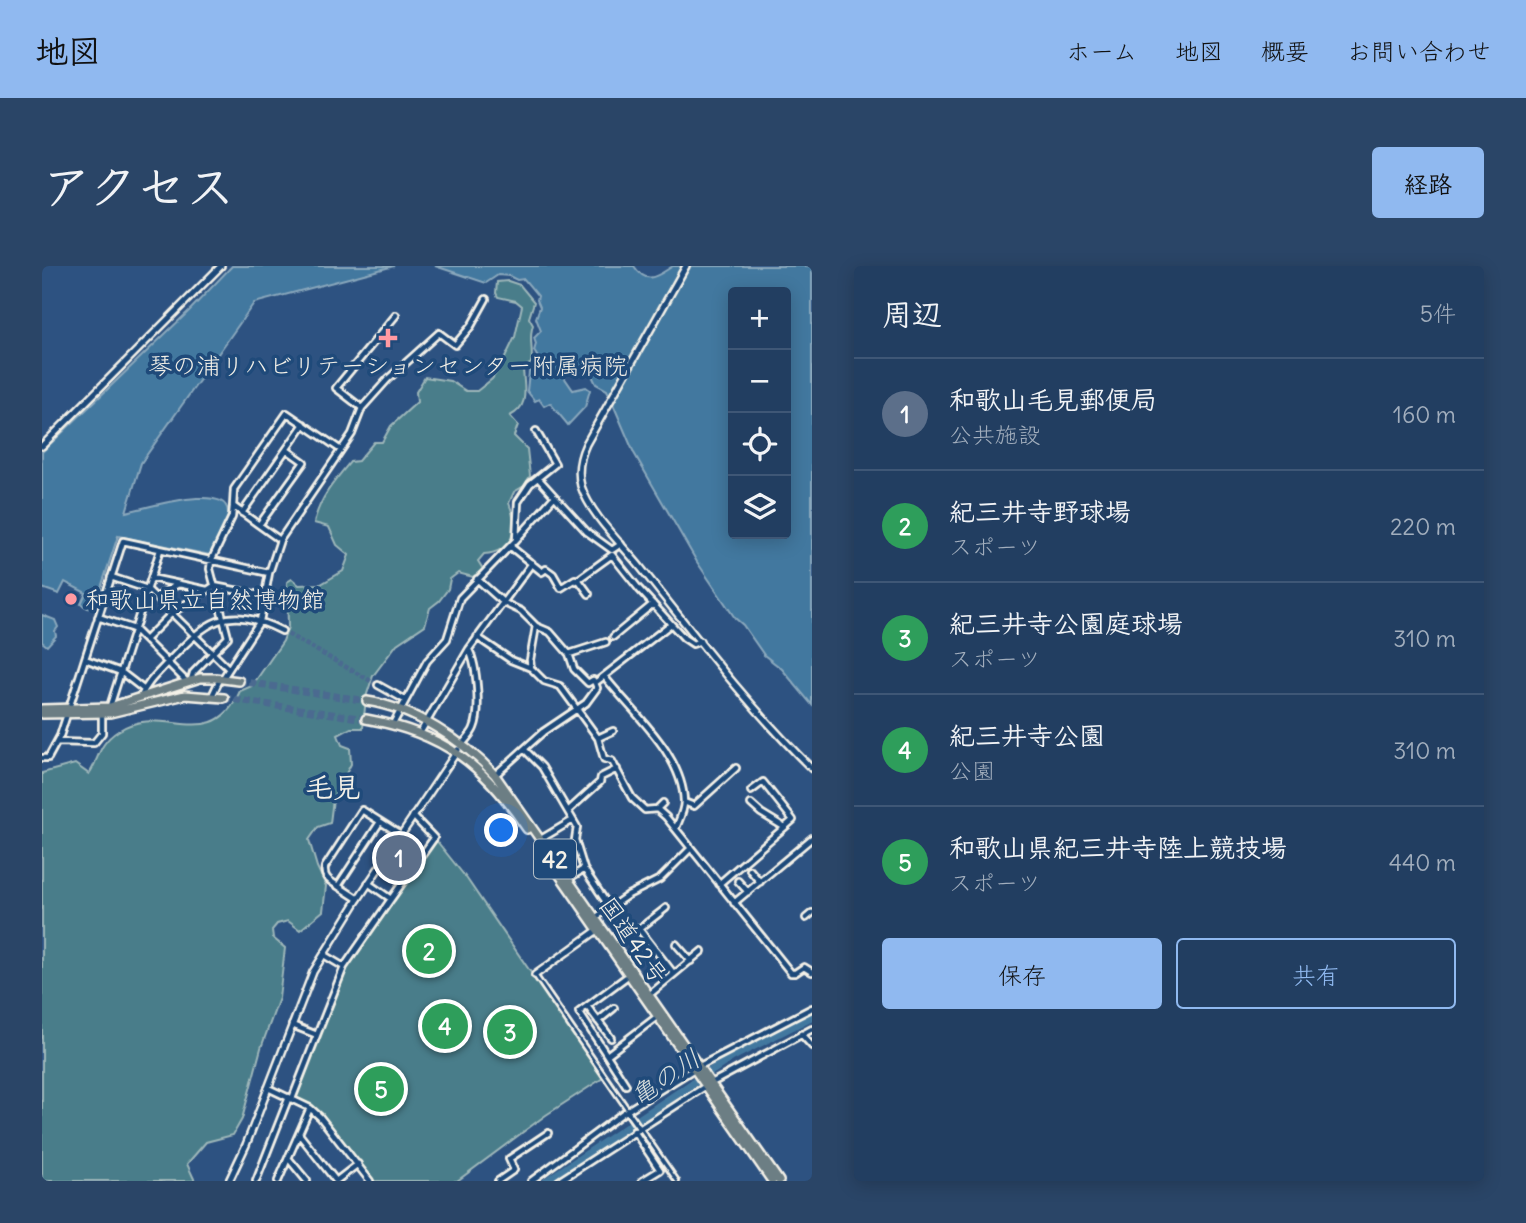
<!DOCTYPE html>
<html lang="ja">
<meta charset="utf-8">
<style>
body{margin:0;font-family:Delius,"Klee One",sans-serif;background:#2a4567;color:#f1f3f6}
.controls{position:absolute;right:21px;top:21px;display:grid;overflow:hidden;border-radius:7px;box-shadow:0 4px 18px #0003}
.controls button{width:63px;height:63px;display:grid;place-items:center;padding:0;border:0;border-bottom:2px solid #3f5776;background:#223e61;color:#f1f3f6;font:35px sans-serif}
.you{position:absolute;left:460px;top:565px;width:24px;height:24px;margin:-18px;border:5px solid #fff;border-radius:50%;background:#1a73e8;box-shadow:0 0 0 10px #1a73e833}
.badge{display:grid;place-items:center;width:46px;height:46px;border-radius:50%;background:#90b9f0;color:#fff;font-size:23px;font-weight:700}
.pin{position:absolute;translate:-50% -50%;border:4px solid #fff;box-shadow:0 2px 7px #0006}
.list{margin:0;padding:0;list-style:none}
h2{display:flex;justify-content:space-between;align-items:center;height:91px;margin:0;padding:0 28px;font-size:30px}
h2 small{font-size:23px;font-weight:400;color:#a2aebd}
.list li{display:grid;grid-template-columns:46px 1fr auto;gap:21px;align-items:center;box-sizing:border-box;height:112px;padding:0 28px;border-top:2px solid #3f5776}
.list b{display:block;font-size:26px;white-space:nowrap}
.list p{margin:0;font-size:23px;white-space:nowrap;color:#a2aebd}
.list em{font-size:23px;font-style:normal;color:#a2aebd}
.actions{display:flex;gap:14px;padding:21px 28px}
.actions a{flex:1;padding:16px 0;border:2px solid #90b9f0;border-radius:7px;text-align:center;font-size:24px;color:#90b9f0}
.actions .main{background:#90b9f0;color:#111}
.icon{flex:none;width:38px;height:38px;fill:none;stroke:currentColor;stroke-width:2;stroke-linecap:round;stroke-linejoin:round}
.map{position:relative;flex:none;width:770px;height:915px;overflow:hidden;border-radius:7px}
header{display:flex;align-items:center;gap:42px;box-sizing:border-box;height:98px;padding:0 35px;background:#90b9f0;color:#111}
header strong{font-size:33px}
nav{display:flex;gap:38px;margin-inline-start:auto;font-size:24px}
.intro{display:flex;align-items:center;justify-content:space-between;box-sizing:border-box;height:168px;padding:0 42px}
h1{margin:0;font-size:49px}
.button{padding:18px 32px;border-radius:7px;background:#90b9f0;color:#111;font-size:24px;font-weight:700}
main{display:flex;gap:42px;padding:0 42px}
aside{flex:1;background:#223e61;border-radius:7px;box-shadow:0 4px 18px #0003}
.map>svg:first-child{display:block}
</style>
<header>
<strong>地図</strong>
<nav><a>ホーム</a><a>地図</a><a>概要</a><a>お問い合わせ</a></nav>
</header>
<div class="intro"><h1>アクセス</h1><a class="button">経路</a></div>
<main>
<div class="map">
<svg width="770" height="915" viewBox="0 0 770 915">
<rect width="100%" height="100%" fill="#2d5281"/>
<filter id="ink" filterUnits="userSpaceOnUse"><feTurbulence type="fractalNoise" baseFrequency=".0143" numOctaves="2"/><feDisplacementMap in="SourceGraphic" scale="14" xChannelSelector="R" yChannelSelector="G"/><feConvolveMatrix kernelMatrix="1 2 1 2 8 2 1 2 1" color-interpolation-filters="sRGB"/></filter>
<g filter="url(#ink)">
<path fill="#497d8a" stroke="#9eb7b9" stroke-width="2" d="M 466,15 L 478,19 L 492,36 L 487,52 L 491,59 C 486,73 492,84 489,97 L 481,103 C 482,123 488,140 468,150 L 476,159 L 472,170 L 485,183 L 488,210 L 482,220 L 472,226 L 467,237 C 477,262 472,286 442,288 L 436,295 L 441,303 L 431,311 L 416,307 L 408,313 L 406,323 L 397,335 L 388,342 L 383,359 L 355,378 L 331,410 L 324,431 L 321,462 L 309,462 L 296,469 L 300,479 L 308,482 L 309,498 L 291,533 L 288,557 L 276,561 L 267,574 L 275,601 L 284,620 L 281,645 L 258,664 L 246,655 L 235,658 L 230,664 L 231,672 L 243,682 L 237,732 L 219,782 L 200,853 L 191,869 L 164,876 L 145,898 L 153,915 L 0,915 L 0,507 L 33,498 L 47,508 C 58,492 55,479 76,465 C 120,435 170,490 198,425 L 210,420 L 241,375 L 246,361 L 245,316 L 250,313 L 257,319 L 279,318 L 301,305 L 307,289 L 295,279 L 287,261 L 272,257 C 277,233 293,214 308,196 L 316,195 L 332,176 L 340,176 L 349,160 L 375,136 L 374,126 L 383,111 L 408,115 L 424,125 L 435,125 L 450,113 L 461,96 L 473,71 L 480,40 L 474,35 L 456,31 L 454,27 L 455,16 Z
M 394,574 L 425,613 L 561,812 L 504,849 L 415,915 L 330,915 C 307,884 287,850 253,831 L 306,698 Z"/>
<path fill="#43789f" stroke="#8aa8bc" stroke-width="2" fill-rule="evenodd" d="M 190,0 L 352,0 L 212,37 L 99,197 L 84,246 C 102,243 189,214 186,249 C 185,259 172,280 168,289 L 76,270 L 53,340 L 48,337 L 46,342 L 39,338 L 44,327 L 23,316 L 17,328 L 0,322 L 0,186 L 147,45 Z
M 393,0 L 592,0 C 605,20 615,10 631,0 L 770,0 L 770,439 L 740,403 L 722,389 L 701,359 L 693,352 L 655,296 L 592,187 L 565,124 L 554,118 L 547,103 L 538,107 L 528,104 L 523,107 L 522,111 L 531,124 L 544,121 L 548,124 L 543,141 L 526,159 L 508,137 L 502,140 L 497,133 L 493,135 L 485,125 L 487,106 L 494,101 L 497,93 L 492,85 L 494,78 L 492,72 L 499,65 L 494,52 L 498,41 L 495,34 L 496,30 L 482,13 L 475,14 L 467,10 L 456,9 L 444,17 ZM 691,26 L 744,26 L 744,268 L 691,268 Z
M 0,349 L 13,354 L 16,361 L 13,365 L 14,370 L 5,380 L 0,376 Z"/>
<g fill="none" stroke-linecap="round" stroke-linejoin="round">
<path stroke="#8aa8bc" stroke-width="2" d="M 506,914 L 506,915"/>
<path stroke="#43789f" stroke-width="8" d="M 505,915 L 690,791 L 770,750"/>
<path stroke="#4b6a90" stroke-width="4.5" stroke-dasharray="4.5 2" stroke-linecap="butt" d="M 240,365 L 336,419"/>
<path stroke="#4b6a90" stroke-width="7" stroke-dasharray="7 3.5" stroke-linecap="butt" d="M 197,415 L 325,435
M 182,432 L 324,453"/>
<defs>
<path id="pedestrian" d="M 493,709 L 586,844
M 599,863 L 635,915"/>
<path id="minor" d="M 320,142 L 294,122 L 354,49
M 496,212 L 545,266 L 570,284 L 579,278
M 200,247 L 262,158
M 217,259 L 191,240 L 192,223 L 245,147 L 299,184
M 238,274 L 217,259 L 262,196 L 245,184
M 474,274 L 512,231
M 469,281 L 500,306 L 504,303 L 511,308 L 519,322 L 533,313 L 534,315 L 570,289 L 597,323 L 642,372 L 651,378 L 658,375
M 69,311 L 105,323 L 186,402
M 109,312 L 165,324
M 435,313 L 462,337 L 479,345 L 494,360 L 508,366 L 527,388 L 532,403 L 546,417 L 551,414 L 553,417 L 629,358
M 536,313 L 547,328
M 114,332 L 136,318
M 56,351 L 92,363 L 144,415
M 435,371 L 469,394 L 489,402 L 502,415 L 518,420 L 556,472 L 562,493 L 570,495 L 572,499 L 590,532 L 603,544 L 615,543 L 624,551 L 749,707 L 753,707 L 762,701 L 770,706
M 571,371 L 611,338
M 103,374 L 130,347 L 172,320 L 223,330
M 527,388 L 564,376
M 43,393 L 79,406 L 101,423
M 489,402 L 488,394 L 494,360
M 562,410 C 589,445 641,488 642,536 C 642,545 637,554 634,562
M 181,412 L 218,355 L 227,307 L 238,274 L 310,168 L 320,142 L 346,113 L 397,67 L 413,79 L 429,60 L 444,33
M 149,414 L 151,407 L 186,371 L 168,303 L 169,295 L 190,251 L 191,241
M 336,419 L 363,434
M 170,430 L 178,413
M 99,431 C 104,417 116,407 126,396 C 165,355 184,337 240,365
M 68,440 L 118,284
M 351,458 L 385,395 L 405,373 L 418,332 L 474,274 L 476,236 L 488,218 L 513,198 L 494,165
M 378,467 L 427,383 L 490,297
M 556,472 L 571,465
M 15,476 L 52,477 L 60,467 L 60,448
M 419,480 C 423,474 430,468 432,462 C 439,446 435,399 427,384
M 482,483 L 500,501 L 535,561 L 533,574 L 542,603 L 568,642
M 0,492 L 6,492 L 18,470 L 81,275 L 227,307
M 453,509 L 501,466 L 544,437 L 555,422 L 553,417
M 642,536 L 652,540 L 694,502
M 709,538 L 719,547 L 742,561
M 615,543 L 621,537
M 526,545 L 558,516 L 559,511 L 575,503
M 499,573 L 531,554
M 518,589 L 535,583
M 708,604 L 718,616
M 526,613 L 542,603
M 696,615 L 706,626
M 326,617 L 349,633 L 392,572 L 371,550
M 677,618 L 751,554 L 721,516 L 709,525
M 296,620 C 288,615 281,612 283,601 L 320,544 L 358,568
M 316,633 L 296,620 L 338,556
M 692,637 L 770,572
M 624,642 L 597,663 L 632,708
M 553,652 L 586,629 L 618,613 L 648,583
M 764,652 L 770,647
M 634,678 L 649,695
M 282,689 L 302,701 L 349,633
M 607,729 L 660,685
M 545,740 L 569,772
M 556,755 L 572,742
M 250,759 L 275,769 L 250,833
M 759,768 L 770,780
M 275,769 L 302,701
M 565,789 L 616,750
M 584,819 L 537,746 L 587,709
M 226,822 L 268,842 L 278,851 L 328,915
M 585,845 L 597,862
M 592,865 L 618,904 L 600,915
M 257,868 L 294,915
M 246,892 L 265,915
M 214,915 L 247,831
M 236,915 L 268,842
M 294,915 L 316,898
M 456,915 L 472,904 L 467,893 L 506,867
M 489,915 L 581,847 L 652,803 L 770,742
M 517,915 L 664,820 L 770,763"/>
<path id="tertiary" d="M 644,0 L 544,178 C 538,191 535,205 539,220 C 549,250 579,277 599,302 C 654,371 707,441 770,503
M 0,180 L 179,0
M 493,709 L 557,663
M 187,915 L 204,879 L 271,706 L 316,633 L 416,484"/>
<path id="trunk" d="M 325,435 C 371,442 422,475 453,509 L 737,915
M 0,443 L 68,441 L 158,412 L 173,412 L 197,415
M 0,448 L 68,447 L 143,429 L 182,432
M 324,453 C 402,467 442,499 485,563
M 508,595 L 730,915"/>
</defs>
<use href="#pedestrian" stroke="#f4f1e8" stroke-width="8"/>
<use href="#minor" stroke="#f4f1e8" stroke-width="10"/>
<use href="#tertiary" stroke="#f4f1e8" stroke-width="10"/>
<use href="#trunk" stroke="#f4f1e8" stroke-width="12"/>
<use href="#pedestrian" stroke="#1f4a7a" stroke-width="2.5"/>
<use href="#minor" stroke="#1f4a7a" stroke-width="4.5"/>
<use href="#tertiary" stroke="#1f4a7a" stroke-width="5"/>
<use href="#trunk" stroke="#6c7e84" stroke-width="7"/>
</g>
</g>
<g fill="#ff9aa2" stroke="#1f4a7a" stroke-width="2.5">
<path d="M342.5 61.5h7v7h7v7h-7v7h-7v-7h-7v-7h7z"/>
<circle cx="29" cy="333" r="7"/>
</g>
<g text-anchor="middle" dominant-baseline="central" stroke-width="7" stroke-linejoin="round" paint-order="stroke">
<rect fill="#1f4a7a" stroke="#b4bfc7" stroke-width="2" x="492" y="573.5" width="42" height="39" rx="5"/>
<g font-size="23" font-weight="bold" fill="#f4f1e8">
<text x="513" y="593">42</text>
</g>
<g font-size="24" fill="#f4f1e8" stroke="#1f4a7a">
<text x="346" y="99">琴の浦リハビリテーションセンター附属病院</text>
<text x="43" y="333" text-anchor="start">和歌山県立自然博物館</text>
</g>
<g font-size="24" fill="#f4f1e8" stroke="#1f4a7a">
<text transform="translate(592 674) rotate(55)">国道42号</text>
</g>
<g font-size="26" font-style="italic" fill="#d9dfdd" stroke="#1f4a7a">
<text transform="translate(623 811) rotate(-34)">亀の川</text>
</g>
<g font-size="28" font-weight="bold" fill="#f4f1e8" stroke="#1f4a7a">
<text x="291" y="521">毛見</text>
</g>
</g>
</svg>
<div class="controls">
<button>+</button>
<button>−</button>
<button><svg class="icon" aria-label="locate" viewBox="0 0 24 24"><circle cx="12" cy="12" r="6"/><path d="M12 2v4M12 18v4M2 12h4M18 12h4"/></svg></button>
<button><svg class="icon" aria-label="layers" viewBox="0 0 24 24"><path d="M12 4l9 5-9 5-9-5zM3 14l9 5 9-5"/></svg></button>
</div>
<div class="you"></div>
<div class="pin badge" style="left:357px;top:592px;background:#5c6f8a">1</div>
<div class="pin badge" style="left:387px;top:685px;background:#2e9e5b">2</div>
<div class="pin badge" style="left:468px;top:766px;background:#2e9e5b">3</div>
<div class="pin badge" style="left:403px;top:760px;background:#2e9e5b">4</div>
<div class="pin badge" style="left:339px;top:823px;background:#2e9e5b">5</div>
</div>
<aside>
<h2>周辺<small>5件</small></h2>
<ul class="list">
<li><span class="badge" style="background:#5c6f8a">1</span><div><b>和歌山毛見郵便局</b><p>公共施設</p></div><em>160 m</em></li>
<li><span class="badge" style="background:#2e9e5b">2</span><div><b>紀三井寺野球場</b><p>スポーツ</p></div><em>220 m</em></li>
<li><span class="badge" style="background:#2e9e5b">3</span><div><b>紀三井寺公園庭球場</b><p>スポーツ</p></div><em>310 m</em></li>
<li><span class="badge" style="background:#2e9e5b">4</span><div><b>紀三井寺公園</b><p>公園</p></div><em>310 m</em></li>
<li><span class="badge" style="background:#2e9e5b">5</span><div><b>和歌山県紀三井寺陸上競技場</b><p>スポーツ</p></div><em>440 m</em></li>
</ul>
<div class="actions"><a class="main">保存</a><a>共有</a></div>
</aside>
</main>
